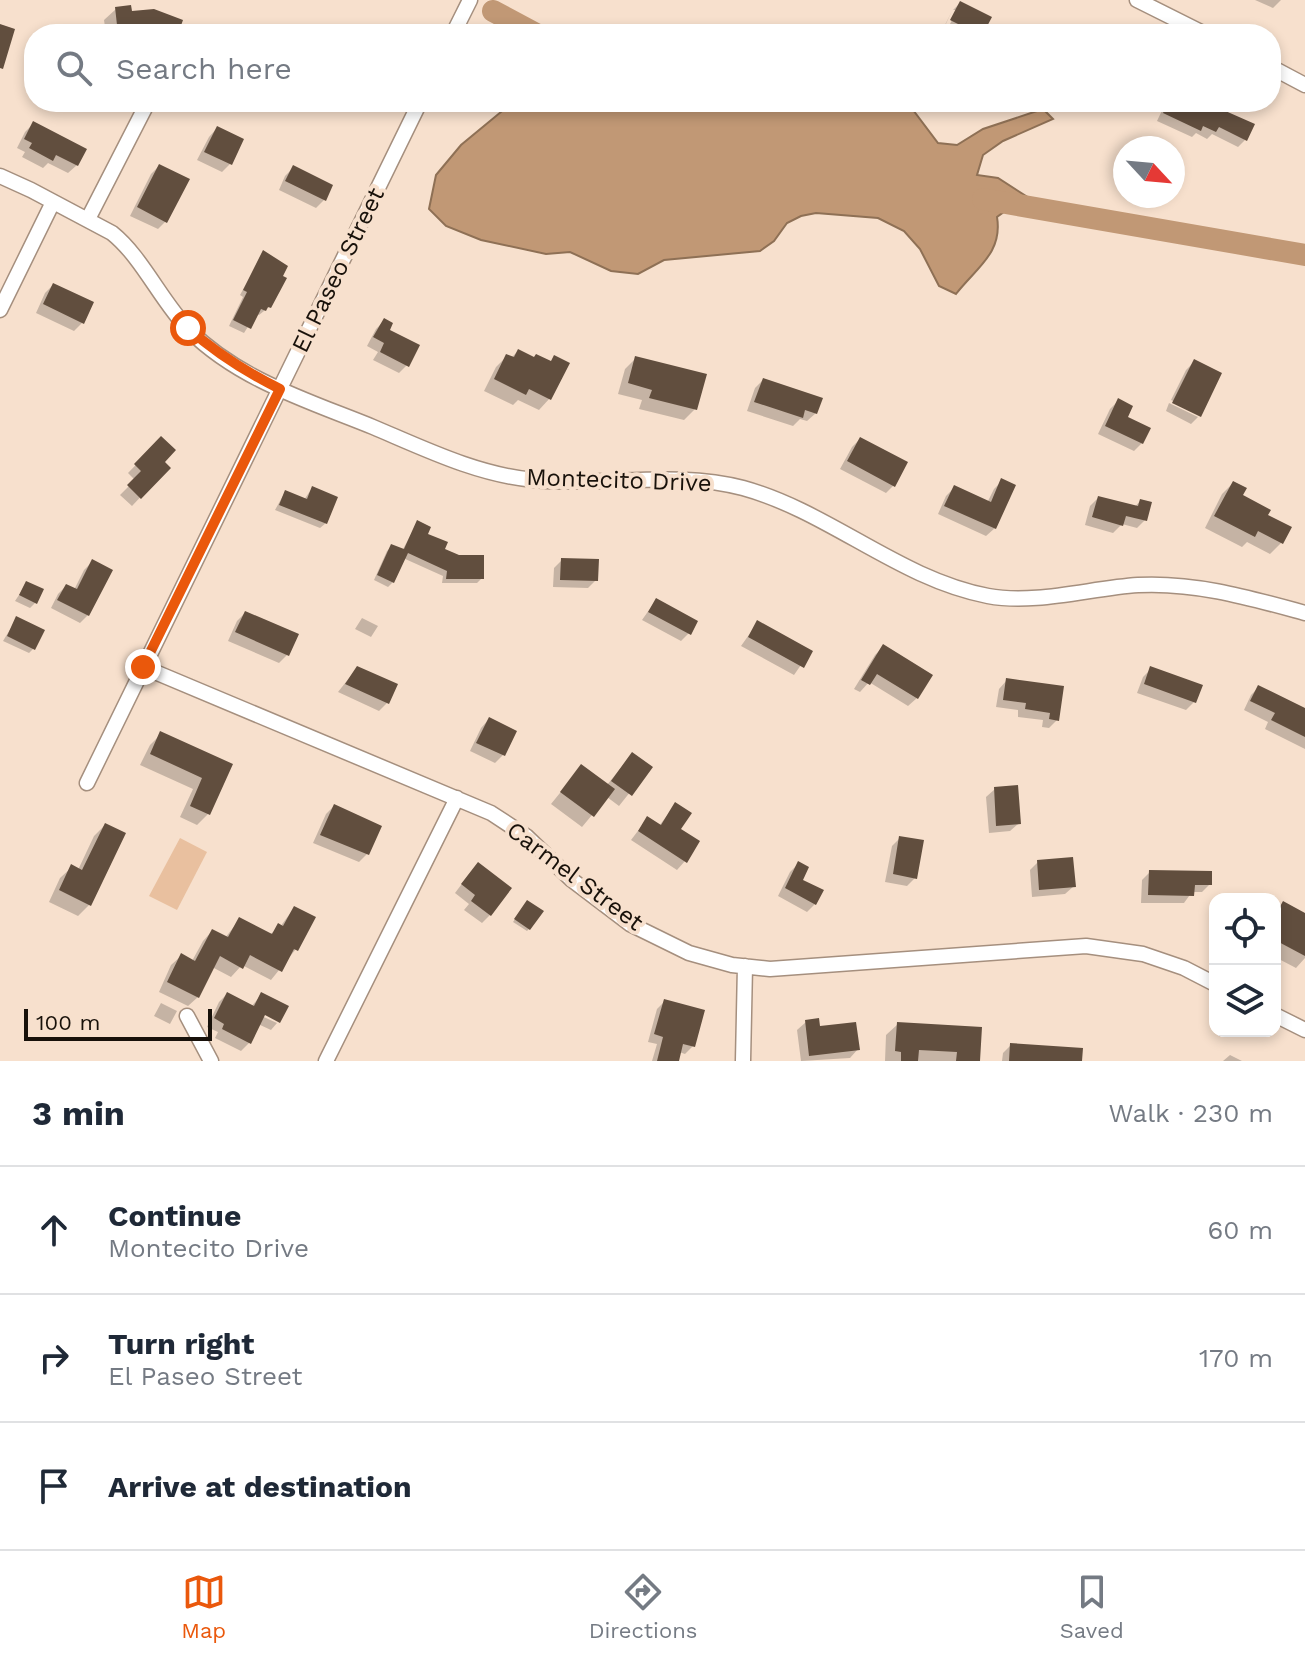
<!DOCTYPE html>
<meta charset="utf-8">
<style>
body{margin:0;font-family:"Work Sans",sans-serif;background:#f2f2f3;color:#1f2937}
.controls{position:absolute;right:24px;bottom:24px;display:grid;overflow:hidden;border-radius:16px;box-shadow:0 4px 12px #0003}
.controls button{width:72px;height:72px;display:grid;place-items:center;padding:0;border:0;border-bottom:2px solid #e0e1e3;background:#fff;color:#1f2937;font:40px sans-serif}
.compass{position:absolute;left:1113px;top:136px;width:72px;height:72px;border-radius:50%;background:#fff;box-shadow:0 4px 12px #0003;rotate:116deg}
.scale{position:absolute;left:24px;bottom:20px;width:188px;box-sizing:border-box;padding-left:8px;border:4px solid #18110a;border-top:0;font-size:22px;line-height:28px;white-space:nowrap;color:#18110a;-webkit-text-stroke:6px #f7e0cd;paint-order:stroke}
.stop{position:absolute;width:24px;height:24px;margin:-18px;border:6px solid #ea580c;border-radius:50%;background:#fff}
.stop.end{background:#ea580c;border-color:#fff;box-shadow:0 2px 8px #0008}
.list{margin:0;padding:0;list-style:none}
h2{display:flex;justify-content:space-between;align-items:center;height:104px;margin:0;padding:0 32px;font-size:34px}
h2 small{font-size:26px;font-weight:400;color:#747a83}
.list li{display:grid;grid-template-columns:52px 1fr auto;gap:24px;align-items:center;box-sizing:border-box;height:128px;padding:0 32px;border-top:2px solid #e0e1e3}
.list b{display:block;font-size:30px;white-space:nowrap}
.list p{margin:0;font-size:26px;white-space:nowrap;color:#747a83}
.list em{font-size:26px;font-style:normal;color:#747a83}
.icon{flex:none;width:44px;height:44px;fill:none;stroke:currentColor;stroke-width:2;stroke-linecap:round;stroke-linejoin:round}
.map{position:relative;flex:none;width:1305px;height:1061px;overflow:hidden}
.search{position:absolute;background:#fff;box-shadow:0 4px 12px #0003;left:24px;right:24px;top:24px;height:88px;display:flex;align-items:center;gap:20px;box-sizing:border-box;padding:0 28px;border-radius:32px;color:#747a83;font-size:30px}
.sheet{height:488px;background:#fff}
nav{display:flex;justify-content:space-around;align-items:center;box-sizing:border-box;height:112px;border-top:2px solid #e0e1e3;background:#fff;font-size:22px;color:#747a83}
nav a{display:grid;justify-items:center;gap:4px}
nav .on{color:#ea580c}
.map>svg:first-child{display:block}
</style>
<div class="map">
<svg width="1305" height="1061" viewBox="0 0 1305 1061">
<rect width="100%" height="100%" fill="#f7e0cd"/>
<path fill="#e9c09f" d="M 180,838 L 207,852 L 177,910 L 149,896 Z"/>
<path fill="#c19875" stroke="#8e7055" stroke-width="2" d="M 513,102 L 700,102 C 711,110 725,105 737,102 L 907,102 L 938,143 L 957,145 L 983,129 L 1043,109 L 1053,119 L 1003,141 L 983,155 L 977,175 L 998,178 L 1026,196 L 997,217 C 1003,253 976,268 956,294 L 939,286 L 920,249 L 904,231 L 878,218 L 816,213 L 801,216 L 787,223 L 774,241 L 760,251 L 664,260 L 638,274 L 611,271 L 570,252 L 546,254 L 481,240 L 446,226 L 429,209 L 436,175 L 461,145 Z"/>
<path fill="#0003" d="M 1255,0 L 1281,0 L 1273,8 Z
M 960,3 L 981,34 L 954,34 L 943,29 L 952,11 L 944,28 L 947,30 L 957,10 L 953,10 Z
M 116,9 L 130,14 L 180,21 L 176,34 L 106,34 L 104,20 Z
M 1166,102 L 1202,102 L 1245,140 L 1238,147 L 1212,134 L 1207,139 L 1196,133 L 1192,137 L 1157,121 Z
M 33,124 L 77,165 L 68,173 L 48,163 L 43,168 L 22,157 L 25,152 L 17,148 L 25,132 Z
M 217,128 L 230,164 L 222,172 L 197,160 L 209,137 Z
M 159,166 L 166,221 L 158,229 L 130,216 L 151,174 Z
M 293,168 L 324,200 L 316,208 L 279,190 L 285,176 Z
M 263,253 L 269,307 L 259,315 L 256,314 L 244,333 L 229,326 L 243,297 L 240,295 Z
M 53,285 L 82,323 L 74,331 L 36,313 L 45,293 Z
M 384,321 L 407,365 L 399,373 L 373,360 L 378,352 L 367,346 L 376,329 Z
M 518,351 L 550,398 L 539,410 L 518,400 L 513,405 L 484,391 L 496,367 L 507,356 L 511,358 Z
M 636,358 L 695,409 L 684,420 L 639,409 L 642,400 L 618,394 L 625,369 Z
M 1194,362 L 1199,413 L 1171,400 L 1186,370 Z
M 763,380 L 816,413 L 807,421 L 800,419 L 793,426 L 747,411 L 755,388 Z
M 1118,401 L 1142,443 L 1134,451 L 1098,434 L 1110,409 Z
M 1169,403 L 1198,417 L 1191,424 L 1166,411 Z
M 161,439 L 162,462 L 168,468 L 132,506 L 120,495 L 135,480 L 128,473 Z
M 860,439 L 894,485 L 886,493 L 840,469 L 852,447 Z
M 1002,481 L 995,528 L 986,536 L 938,514 L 946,496 L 954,488 L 987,503 L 994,489 Z
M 1233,483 L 1240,496 L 1266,516 L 1289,528 L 1281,543 L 1270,554 L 1247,542 L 1242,547 L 1205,528 L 1222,494 Z
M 312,488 L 326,523 L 320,528 L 275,510 L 285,492 L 304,500 Z
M 1098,498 L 1134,508 L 1140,501 L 1145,520 L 1137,528 L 1122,524 L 1113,533 L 1085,525 L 1090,506 Z
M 417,523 L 442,550 L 482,578 L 477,583 L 442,583 L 443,576 L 403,558 L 393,582 L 388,587 L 374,580 L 387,551 L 392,546 L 402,551 Z
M 562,560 L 596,580 L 588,588 L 553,587 L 554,568 Z
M 92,562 L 88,615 L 80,623 L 51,608 L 58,594 L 66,586 L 74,590 L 84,570 Z
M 27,583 L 35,603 L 30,608 L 15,601 Z
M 656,600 L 689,633 L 681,641 L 642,620 Z
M 245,613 L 287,655 L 279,663 L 228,641 L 237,621 Z
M 17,618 L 34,648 L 29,653 L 3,641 Z
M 362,618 L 378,626 L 371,637 L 355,629 Z
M 758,622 L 810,652 L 794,675 L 741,646 Z
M 883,647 L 917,698 L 908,706 L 869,682 L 860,692 L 854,689 L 875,655 Z
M 357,668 L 387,703 L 379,711 L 338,692 Z
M 1151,669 L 1194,702 L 1186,710 L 1137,693 L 1143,677 Z
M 1007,680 L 1062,688 L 1057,720 L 1049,728 L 1042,727 L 1043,720 L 1018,717 L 1018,710 L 996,707 L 999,689 Z
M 1259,687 L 1305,710 L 1305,749 L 1265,729 L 1268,722 L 1244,710 L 1251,695 Z
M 489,719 L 514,732 L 503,755 L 495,763 L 470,751 L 481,728 Z
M 161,734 L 231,765 L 208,814 L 197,825 L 180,817 L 193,789 L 140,765 L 150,745 Z
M 632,754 L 650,767 L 619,806 L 607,797 L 582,827 L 551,804 L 581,767 L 607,785 Z
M 995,789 L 1019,823 L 1010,831 L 989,833 L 986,797 Z
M 675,805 L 685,861 L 677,870 L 631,840 L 647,819 L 659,826 Z
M 334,806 L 367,854 L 359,862 L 313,843 L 326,814 Z
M 105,825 L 89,905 L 78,916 L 49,902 L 60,878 L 72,867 L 78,870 L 94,836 Z
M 900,838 L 915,878 L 907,886 L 885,882 L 892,846 Z
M 1038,862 L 1074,886 L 1065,894 L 1032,897 L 1030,870 Z
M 798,864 L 800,881 L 815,904 L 807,912 L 778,896 L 790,872 Z
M 1150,872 L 1210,884 L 1202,892 L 1192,892 L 1184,903 L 1141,903 L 1142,880 Z
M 470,873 L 490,915 L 482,923 L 464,910 L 469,904 L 455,893 Z
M 525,904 L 529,929 L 527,931 L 513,922 Z
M 1283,904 L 1305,915 L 1305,958 L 1296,968 L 1275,957 L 1275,912 Z
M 294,908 L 296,949 L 271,980 L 242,965 L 231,977 L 212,967 L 198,997 L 188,1006 L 159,992 L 171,965 L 181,956 L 192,961 L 203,941 L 212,931 L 225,938 L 240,919 L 269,935 L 280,927 Z
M 227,994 L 251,1007 L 261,995 L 255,1013 L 277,1023 L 271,1030 L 258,1024 L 249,1043 L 241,1051 L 215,1038 L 218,1032 L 207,1027 L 219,1002 Z
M 665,1001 L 693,1046 L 685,1054 L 679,1052 L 677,1061 L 652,1061 L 657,1044 L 648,1042 L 657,1009 Z
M 161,1003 L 177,1011 L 170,1024 L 154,1016 Z
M 806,1022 L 818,1029 L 858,1049 L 850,1058 L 801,1061 L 797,1030 Z
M 898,1024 L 978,1061 L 885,1061 L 886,1035 Z
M 1011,1045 L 1080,1061 L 1002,1061 L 1003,1053 Z
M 1230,1055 L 1242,1061 L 1223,1061 Z"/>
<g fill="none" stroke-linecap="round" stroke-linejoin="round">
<path stroke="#c19875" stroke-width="22" d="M 493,11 L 536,34
M 983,199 L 1305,255"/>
</g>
<path fill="#614e3e" d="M 960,1 L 992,17 L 983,34 L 960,34 L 964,27 L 950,20 Z
M 131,5 L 132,11 L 154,9 L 183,20 L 178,34 L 152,25 L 153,34 L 118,34 L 115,7 Z
M 0,24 L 15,29 L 3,69 L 0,68 Z
M 1168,102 L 1205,102 L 1255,124 L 1247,141 L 1219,127 L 1216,132 L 1203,126 L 1201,131 L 1163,113 Z
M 33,121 L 87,149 L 78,166 L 56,155 L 53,161 L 29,148 L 32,143 L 24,139 Z
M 217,126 L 244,139 L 232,165 L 204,152 Z
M 159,164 L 190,179 L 167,223 L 137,207 Z
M 293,165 L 333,185 L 326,201 L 285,181 Z
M 263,250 L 288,266 L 283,276 L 287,278 L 271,308 L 268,307 L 266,311 L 261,309 L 251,329 L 233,320 L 247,292 L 243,290 Z
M 53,283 L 94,302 L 84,324 L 43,304 Z
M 384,318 L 393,323 L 390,330 L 420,345 L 409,367 L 380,352 L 384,343 L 373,337 Z
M 518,349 L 534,357 L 536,354 L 551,361 L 554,355 L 570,363 L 551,400 L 529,389 L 526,395 L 494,379 L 506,354 L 514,357 Z
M 635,356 L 707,374 L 697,410 L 649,398 L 652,390 L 628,383 Z
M 1194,359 L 1222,373 L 1201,417 L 1172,403 Z
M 763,378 L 823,398 L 817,414 L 805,410 L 803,418 L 754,402 Z
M 1118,398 L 1133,406 L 1128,417 L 1151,428 L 1143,444 L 1105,426 Z
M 161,436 L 176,450 L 165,462 L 171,468 L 141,499 L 127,485 L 141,471 L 134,464 Z
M 860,437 L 908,462 L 895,487 L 847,461 Z
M 1001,478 L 1016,485 L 996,529 L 944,506 L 954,485 L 991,502 Z
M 1233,481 L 1247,488 L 1243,495 L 1271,510 L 1268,515 L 1292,527 L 1283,544 L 1258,531 L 1255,537 L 1214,516 Z
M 312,486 L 338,497 L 327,524 L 279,505 L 285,490 L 307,499 Z
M 1098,496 L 1138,506 L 1140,499 L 1152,502 L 1147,521 L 1126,516 L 1123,526 L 1092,517 Z
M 417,520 L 431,527 L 428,534 L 448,542 L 445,549 L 459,555 L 484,555 L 484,579 L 446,579 L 447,571 L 408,553 L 394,583 L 377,575 L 391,544 L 404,549 Z
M 561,558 L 599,559 L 598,581 L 560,580 Z
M 92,559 L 113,570 L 89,616 L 57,600 L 66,584 L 77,589 Z
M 26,581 L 44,589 L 37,604 L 19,595 Z
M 656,598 L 698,621 L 691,635 L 648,612 Z
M 245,611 L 299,634 L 289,656 L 235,632 Z
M 16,616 L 45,630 L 35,650 L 7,636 Z
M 757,620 L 813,651 L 804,668 L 748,637 Z
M 883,644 L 933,675 L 918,699 L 877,674 L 870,685 L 861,680 Z
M 357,666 L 398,684 L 389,704 L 345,684 Z
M 1150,666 L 1203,685 L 1196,703 L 1144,684 Z
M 1006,678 L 1064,686 L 1059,721 L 1049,719 L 1050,713 L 1025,709 L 1026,703 L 1003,700 Z
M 1258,685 L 1305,708 L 1305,737 L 1271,720 L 1275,713 L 1250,701 Z
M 489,717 L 517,731 L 505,756 L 476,743 Z
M 160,731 L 233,764 L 210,815 L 190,806 L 202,778 L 150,754 Z
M 632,752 L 653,767 L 632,796 L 611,781 Z
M 581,764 L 615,789 L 594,817 L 560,792 Z
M 1018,785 L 1021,824 L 996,826 L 994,787 Z
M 675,802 L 692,813 L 681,829 L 700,841 L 687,863 L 638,831 L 647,816 L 661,825 Z
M 334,804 L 382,826 L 369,855 L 320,835 Z
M 105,823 L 126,833 L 91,906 L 59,890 L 71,864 L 82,870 Z
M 899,836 L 924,840 L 917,879 L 893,874 Z
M 1073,857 L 1076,887 L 1039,890 L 1037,860 Z
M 798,861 L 809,867 L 803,880 L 824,890 L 816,905 L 785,888 Z
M 478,862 L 512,888 L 491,916 L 471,901 L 475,895 L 461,884 Z
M 1149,870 L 1212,871 L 1212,885 L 1195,885 L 1194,896 L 1148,895 Z
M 527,900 L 544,911 L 530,930 L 514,919 Z
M 1283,901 L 1305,913 L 1305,956 L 1275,940 L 1275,916 Z
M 294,906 L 316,917 L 298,951 L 294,949 L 282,972 L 250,955 L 243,969 L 220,956 L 199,998 L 167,982 L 181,953 L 195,961 L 212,929 L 228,937 L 239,917 L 272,934 L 278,923 L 283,926 Z
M 227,992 L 254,1006 L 261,992 L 289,1006 L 280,1023 L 265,1015 L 251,1044 L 222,1029 L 224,1024 L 214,1018 Z
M 664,999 L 705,1010 L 695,1047 L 683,1044 L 679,1061 L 657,1061 L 663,1037 L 654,1034 Z
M 819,1018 L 820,1026 L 856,1022 L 860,1050 L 809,1056 L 805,1020 Z
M 897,1022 L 982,1027 L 980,1061 L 956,1061 L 957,1052 L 919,1050 L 918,1061 L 901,1061 L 901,1052 L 895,1051 Z
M 1010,1043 L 1083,1048 L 1082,1061 L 1009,1061 Z"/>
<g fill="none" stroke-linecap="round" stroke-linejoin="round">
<defs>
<path id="minor" d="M 1137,0 L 1205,34
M 453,34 L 470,0
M 1271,67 L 1305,85
M 0,176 L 31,190 L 112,233 C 142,257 161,301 189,330 C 239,380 309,401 373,427 C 425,449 478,475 534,480 C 603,487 676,470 743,488 C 830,512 899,579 988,596 C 1035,605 1091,588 1138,585 C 1196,582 1250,598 1305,613
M 88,219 L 148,102
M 0,310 L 53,202
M 143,667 L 491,813 L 526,836 L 572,880 L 630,924 L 689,953 L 732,965 L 770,969 L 1086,946 L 1143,954 L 1184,968 L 1215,984
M 87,783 L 420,102
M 1275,1015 L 1305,1030
M 187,1016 L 211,1061
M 326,1061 L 457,798
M 743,1061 L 745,966"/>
</defs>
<use href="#minor" stroke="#a58f7e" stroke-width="17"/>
<use href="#minor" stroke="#fff" stroke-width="14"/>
</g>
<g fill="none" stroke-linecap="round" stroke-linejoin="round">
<path stroke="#ea580c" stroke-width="10" d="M 143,667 L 280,389 C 246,372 217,354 188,328"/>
</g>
<g text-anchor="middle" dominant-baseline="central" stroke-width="8" stroke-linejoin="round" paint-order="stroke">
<g font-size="24" fill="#18110a" stroke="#f7e0cd">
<text transform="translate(338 270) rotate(-64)">El Paseo Street</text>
<text transform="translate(619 480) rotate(2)">Montecito Drive</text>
<text transform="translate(575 876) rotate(37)">Carmel Street</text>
</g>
</g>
</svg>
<div class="controls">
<button><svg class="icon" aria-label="locate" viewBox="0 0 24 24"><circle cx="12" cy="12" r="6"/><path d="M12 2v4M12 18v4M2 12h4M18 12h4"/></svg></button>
<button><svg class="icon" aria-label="layers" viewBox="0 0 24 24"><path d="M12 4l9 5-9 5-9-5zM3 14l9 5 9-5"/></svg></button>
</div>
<svg class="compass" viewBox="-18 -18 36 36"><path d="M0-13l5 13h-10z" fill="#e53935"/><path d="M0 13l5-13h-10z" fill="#747a83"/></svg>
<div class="scale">100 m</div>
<div class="stop" style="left:188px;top:328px"></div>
<div class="stop end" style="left:143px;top:667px"></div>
<div class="search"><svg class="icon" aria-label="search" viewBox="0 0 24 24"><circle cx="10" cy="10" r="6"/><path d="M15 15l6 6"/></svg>Search here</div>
</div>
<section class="sheet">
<h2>3 min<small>Walk · 230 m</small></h2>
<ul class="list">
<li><svg class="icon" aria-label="ahead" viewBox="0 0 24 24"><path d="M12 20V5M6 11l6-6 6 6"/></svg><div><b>Continue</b><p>Montecito Drive</p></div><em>60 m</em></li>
<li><svg class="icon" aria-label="right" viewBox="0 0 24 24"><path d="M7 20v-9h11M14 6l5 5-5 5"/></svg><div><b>Turn right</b><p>El Paseo Street</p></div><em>170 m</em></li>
<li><svg class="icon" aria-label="arrive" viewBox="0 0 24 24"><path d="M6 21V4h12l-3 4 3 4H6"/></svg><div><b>Arrive at destination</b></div></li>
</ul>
</section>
<nav>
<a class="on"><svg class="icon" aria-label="map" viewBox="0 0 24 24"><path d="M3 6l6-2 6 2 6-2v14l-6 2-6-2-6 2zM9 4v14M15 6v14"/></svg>Map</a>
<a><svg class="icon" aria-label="directions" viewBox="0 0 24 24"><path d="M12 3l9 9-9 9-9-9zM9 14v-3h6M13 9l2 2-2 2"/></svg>Directions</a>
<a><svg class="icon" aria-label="saved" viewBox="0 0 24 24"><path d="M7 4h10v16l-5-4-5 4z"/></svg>Saved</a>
</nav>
